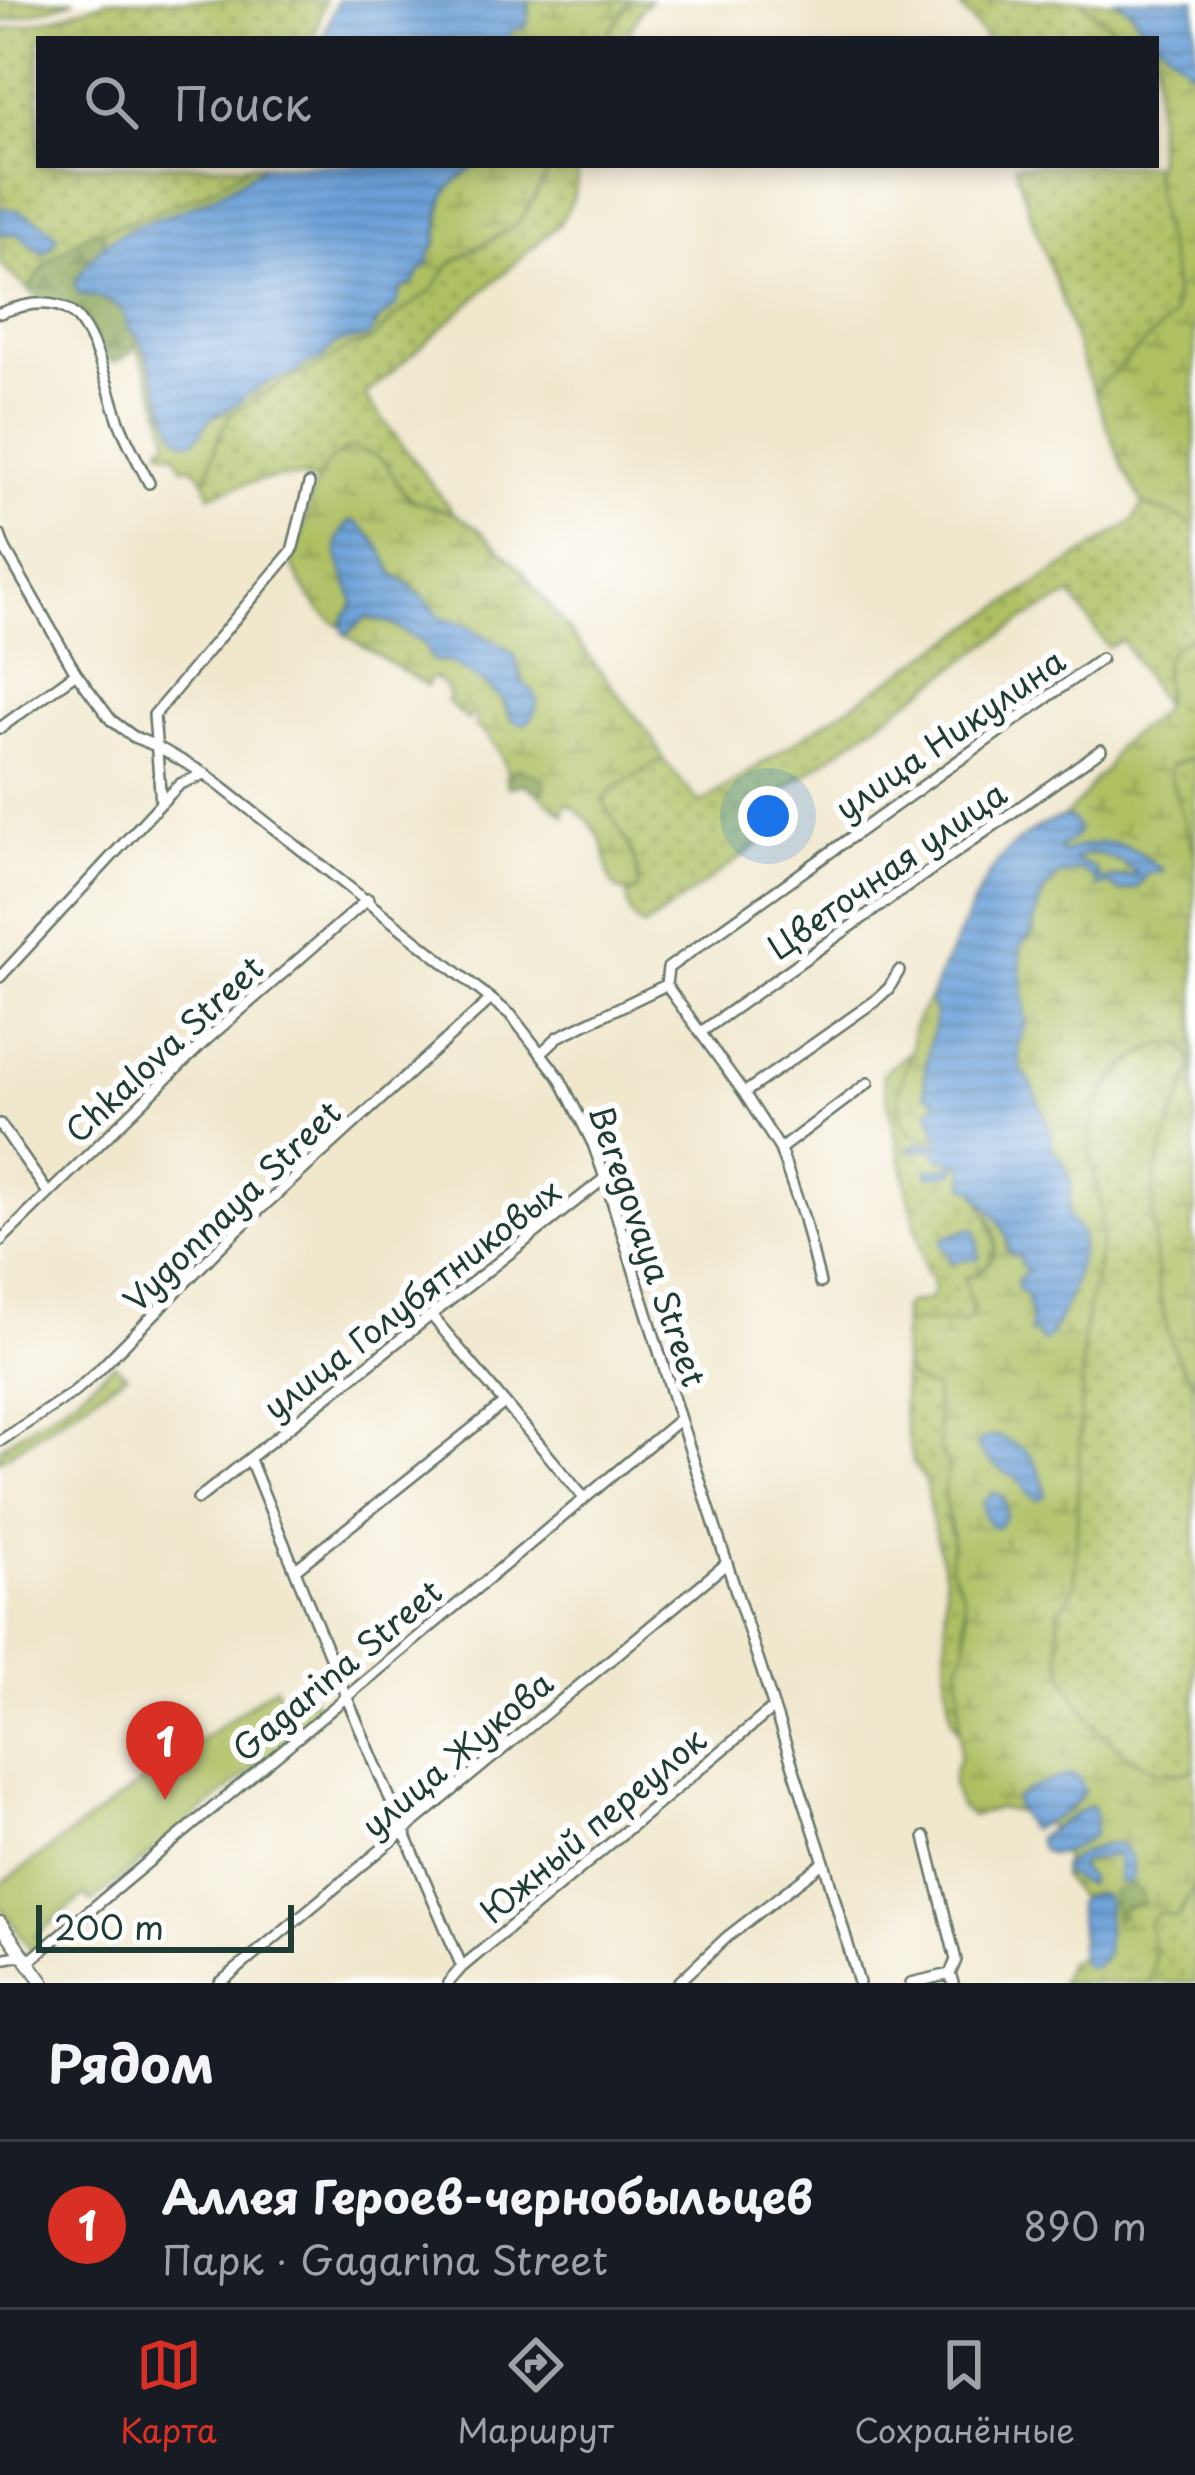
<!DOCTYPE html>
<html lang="ru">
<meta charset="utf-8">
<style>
body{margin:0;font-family:"Playpen Sans",sans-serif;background:#242831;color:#f1f3f6}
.scale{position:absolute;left:36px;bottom:30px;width:258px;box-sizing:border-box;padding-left:12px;border:6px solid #1f3d34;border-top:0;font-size:33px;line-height:42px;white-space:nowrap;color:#1f3d34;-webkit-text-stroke:9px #fff;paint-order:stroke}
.you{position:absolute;left:768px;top:816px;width:42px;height:42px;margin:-30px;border:9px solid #fff;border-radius:50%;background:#1a73e8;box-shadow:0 0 0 18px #1a73e833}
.badge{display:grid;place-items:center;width:78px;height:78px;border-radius:50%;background:#d93025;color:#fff;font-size:39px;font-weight:700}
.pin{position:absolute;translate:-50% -99px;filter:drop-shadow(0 3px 6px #0008)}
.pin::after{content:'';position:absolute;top:63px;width:42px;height:36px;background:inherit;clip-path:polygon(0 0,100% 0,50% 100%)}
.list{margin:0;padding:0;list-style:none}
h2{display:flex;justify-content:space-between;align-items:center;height:156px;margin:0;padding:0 48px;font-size:51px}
h2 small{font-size:39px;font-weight:400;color:#9ea1a6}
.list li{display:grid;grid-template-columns:78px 1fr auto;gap:36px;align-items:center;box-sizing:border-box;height:168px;padding:0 48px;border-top:3px solid #363941}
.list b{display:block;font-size:45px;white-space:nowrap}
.list p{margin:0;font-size:39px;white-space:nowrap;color:#9ea1a6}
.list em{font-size:39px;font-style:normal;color:#9ea1a6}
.icon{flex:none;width:66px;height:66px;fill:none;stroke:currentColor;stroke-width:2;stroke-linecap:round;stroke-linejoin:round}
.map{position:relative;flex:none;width:1195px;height:1983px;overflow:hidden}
.search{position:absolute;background:#171b24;box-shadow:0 6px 18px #0003;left:36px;right:36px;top:36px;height:132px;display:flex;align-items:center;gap:30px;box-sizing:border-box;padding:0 42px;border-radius:0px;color:#9ea1a6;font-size:45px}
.sheet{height:324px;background:#171b24}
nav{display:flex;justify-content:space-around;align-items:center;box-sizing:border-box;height:168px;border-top:3px solid #363941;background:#171b24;font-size:33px;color:#9ea1a6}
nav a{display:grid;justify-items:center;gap:6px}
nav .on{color:#d93025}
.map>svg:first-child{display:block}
</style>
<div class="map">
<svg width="1195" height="1983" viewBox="0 0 1195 1983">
<defs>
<pattern id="grass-dots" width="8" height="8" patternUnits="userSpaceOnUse" patternTransform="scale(3)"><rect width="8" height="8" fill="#afc063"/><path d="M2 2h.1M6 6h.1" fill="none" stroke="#8e9d52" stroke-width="1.8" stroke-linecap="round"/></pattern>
<pattern id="forest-firs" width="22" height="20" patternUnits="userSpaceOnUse" patternTransform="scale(3)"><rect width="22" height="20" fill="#8ba659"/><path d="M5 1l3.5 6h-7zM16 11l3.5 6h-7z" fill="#71884a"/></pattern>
<pattern id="wetland-marsh" width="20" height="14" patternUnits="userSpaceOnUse" patternTransform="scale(3)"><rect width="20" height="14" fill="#afc063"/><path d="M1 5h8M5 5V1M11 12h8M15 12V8" fill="none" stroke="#8e9d52"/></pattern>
<pattern id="water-rules" width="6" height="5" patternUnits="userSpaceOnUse" patternTransform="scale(3)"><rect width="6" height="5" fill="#6ca0d8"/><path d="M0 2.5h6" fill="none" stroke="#5884b0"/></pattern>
</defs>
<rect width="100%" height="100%" fill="#fff"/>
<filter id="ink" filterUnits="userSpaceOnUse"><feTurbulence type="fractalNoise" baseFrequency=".00833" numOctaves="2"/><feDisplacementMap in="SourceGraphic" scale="24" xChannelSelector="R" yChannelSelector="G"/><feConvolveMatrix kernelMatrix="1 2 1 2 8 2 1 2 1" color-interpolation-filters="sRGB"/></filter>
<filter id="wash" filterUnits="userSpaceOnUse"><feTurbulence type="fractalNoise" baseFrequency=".004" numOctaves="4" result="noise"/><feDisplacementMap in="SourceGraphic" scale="48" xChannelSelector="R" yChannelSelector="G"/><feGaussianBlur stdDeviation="2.7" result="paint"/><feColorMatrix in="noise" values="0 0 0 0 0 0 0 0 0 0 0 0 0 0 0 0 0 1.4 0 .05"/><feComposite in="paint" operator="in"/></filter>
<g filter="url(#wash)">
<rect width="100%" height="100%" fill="#f0e7cc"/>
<path fill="url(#grass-dots)" stroke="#677e4c" stroke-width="3" d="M 107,0 L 325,0 L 313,39 L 39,39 L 39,165 L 251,165 L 206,193 L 102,231 L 99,229 C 72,246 38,260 31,292 L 0,264 L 0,31 L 58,17 Z
M 630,0 L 650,0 L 642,8 L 625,39 L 605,39 Z
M 955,0 L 1081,0 L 1090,10 L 1130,39 L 986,39 Z
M 552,165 L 578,165 C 578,189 572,205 559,224 L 365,396 L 453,512 C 411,504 405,500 386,463 L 320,474 L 317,481 C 282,470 244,484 210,495 L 202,476 L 208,476 L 216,444 L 229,414 L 280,384 L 323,364 L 349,346 L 358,346 L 381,332 L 396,316 L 431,291 L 451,263 L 500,235 L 526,213 Z
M 1015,165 L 1152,165 L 1164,238 L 1173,273 L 1174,316 L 1094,391 C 1077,356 1069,319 1056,283 C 1041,243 1026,206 1015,165 Z
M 1143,504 L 1180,517 L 1195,526 L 1195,634 L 1190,635 L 1163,669 L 1165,685 L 1163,705 L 1122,640 L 1108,647 L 1071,595 L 1025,619 L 988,644 L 767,802 L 762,807 L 762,816 L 775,833 L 644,927 C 630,919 628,908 627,894 L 637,891 L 636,864 L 603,800 L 611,791 L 663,759 L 700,804 L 1133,521 Z
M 1195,757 L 1195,854 L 1170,776 L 1171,765 Z
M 1171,1042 C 1186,1047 1192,1053 1193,1069 C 1180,1101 1166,1134 1158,1167 C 1146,1214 1157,1306 1175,1352 C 1179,1364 1187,1373 1195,1383 L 1195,1768 C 1167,1785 1121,1755 1102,1733 C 1088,1718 1073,1695 1065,1676 C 1057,1656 1060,1630 1058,1609 L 1068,1600 L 1075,1582 L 1083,1336 C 1088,1299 1100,1263 1102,1226 C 1103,1204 1094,1183 1090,1162 C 1081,1107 1120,1057 1171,1042 Z
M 911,1051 C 901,1079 892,1107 911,1134 L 933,1138 L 940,1136 L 942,1149 L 938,1145 L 913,1151 L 933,1149 L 938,1156 L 952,1158 L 953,1166 L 933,1171 L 940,1174 L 955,1170 L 961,1162 L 965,1164 L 966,1186 L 975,1189 C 991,1224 1015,1261 964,1278 L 972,1306 L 971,1319 C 949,1327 925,1317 903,1325 L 903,1308 L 908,1303 L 929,1300 L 933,1292 L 932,1278 L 926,1273 L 882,1074 Z
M 114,1364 L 126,1374 L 0,1460 L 0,1447 L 76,1396 Z
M 903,1365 C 910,1381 918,1385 935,1388 L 940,1451 L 950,1469 L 947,1521 L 953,1540 L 950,1564 L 964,1596 L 966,1643 L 959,1673 L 961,1686 L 959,1731 L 952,1719 L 947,1686 L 945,1575 L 930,1512 L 925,1480 L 913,1463 L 903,1413 Z
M 1195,1884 L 1195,1983 L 1143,1983 L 1146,1983 L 1154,1960 L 1149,1922 L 1159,1911 L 1180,1914 Z"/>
<path fill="url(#forest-firs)" stroke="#557246" stroke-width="3" d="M 99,229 L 105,237 L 104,244 L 77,278 L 91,295 L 118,306 L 125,313 L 128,328 L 138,337 L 130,354 L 115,362 L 109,360 C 97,344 90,321 73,309 C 56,296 39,308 30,287 L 49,260 L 93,230 Z
M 516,769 L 527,769 L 545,779 L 544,791 L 539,794 L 524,784 L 508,787 L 505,778 Z
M 1133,1886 L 1141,1891 L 1144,1901 L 1141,1905 L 1125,1908 L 1119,1919 L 1116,1920 L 1111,1891 Z"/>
<path fill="url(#wetland-marsh)" stroke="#677e4c" stroke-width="3" fill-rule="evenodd" d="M 0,0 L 75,0 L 0,23 Z
M 529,0 L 630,0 L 605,39 L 509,39 L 512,30 L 523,28 L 530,11 Z
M 1081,0 C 1104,0 1126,0 1138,21 L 1195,74 L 1195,526 L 1180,517 L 1143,504 L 1123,467 L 1094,391 L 1173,316 C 1177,289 1171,266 1165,241 C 1159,216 1156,190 1152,165 L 1156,165 L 1156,39 L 1130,39 L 1090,10 Z
M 251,165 L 264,165 C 240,181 217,196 190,207 C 160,219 130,225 104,244 L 102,231 L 206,193 Z
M 476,165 L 552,165 L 520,222 L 451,263 L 431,291 L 396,316 L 373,339 L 349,347 L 323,364 L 280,384 L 230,414 L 216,444 L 208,476 L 202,476 L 191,466 L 183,467 L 175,453 L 162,450 L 161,446 L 168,439 C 163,406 149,376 135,345 L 138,337 L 156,379 L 175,433 L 193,441 L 210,419 L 239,402 L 243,397 L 274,379 L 294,374 L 304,365 L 323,358 L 333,346 L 340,342 L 376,328 L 380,319 L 390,313 L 401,289 L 414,283 L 430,252 L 437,245 L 444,196 L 450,187 Z
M 352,448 L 374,455 L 386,463 L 398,485 L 410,500 L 453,513 L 478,529 L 523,572 L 654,740 L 663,759 L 611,791 L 603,800 C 615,827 645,860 637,891 C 600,899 611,860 602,841 C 594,825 582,813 568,803 L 563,809 L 564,815 L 539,794 L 544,791 L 545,779 L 520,768 L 507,774 C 504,754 491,737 475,726 L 477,717 L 471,714 L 468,720 L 446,701 L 449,697 C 448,689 440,679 432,678 L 428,680 L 427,686 L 346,635 L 364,618 L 388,622 L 466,670 L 501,698 L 510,718 L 525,685 L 514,653 L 482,635 L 440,618 L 433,606 L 409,583 L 392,572 L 373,537 L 351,520 C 322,547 348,574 354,605 L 342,621 L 342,627 C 316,613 303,588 291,562 C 311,528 305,460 352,448 Z
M 1195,634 L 1195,757 L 1171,765 L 1170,776 L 1195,854 L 1195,1207 L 1192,1234 L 1195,1246 L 1195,1383 C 1187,1373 1179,1364 1175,1352 C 1157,1306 1146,1214 1158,1167 C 1166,1133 1180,1101 1193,1069 C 1190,1015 1128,1059 1111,1081 C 1101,1092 1096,1109 1093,1124 C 1083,1159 1103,1190 1102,1225 C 1101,1263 1088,1298 1083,1336 L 1075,1582 L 1068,1600 L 1058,1609 C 1060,1630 1057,1656 1065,1676 C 1073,1695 1088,1718 1102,1733 C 1122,1755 1167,1785 1195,1768 L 1195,1884 L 1176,1918 L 1159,1911 L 1149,1922 L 1154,1960 L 1151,1979 L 1146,1983 L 1060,1983 L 1068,1962 L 1079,1958 L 1084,1966 L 1103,1960 L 1106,1952 L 1108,1901 L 1086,1895 L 1079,1898 L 1062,1876 L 1064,1851 L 1088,1840 L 1089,1806 L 1048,1830 L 1047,1822 L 1070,1810 L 1081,1797 L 1032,1788 L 1016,1798 L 1018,1812 L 998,1808 L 972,1816 L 959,1806 L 953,1784 L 954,1771 L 960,1756 L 959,1662 C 970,1648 968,1615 964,1597 C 962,1585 951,1574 950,1562 C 949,1552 954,1543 952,1533 C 948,1513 938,1487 950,1469 L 940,1451 L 935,1388 C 895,1380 903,1359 903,1325 C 925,1317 949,1327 971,1319 L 972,1306 L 964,1278 C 994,1269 1004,1246 989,1217 C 986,1211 982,1206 981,1199 C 994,1212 1011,1231 1007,1250 L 1014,1255 L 1021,1256 L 1029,1273 L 1018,1279 L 1030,1302 L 1027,1305 L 1031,1315 L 1030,1333 L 1039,1334 L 1056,1327 C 1065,1308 1088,1250 1079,1230 C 1076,1225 1070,1221 1067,1215 L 1070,1186 L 1053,1150 L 1051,1133 L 1032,1085 L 1021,1069 L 1018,1044 L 1027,1023 L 1020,988 L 1021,944 L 1031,937 L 1042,894 L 1055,881 L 1057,875 L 1082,869 L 1092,875 L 1098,887 L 1109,884 L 1126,891 L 1137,888 L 1148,873 L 1162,869 C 1152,863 1145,856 1136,850 C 1116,838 1084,842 1066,853 L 1058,850 L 1066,844 L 1068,817 L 1064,817 L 1083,798 L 1094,780 L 1106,770 L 1116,747 L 1160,712 L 1165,700 L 1164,660 L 1174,647 ZM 1133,1886 L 1141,1891 L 1144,1901 L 1141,1905 L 1125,1908 L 1116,1920 L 1111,1892 Z
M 1097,853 L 1130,866 L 1137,873 L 1133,876 L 1110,877 L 1102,883 L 1097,872 L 1075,859 L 1085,854 Z
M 931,996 C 932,1005 938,1014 937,1025 C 934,1045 934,1025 929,1044 C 927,1056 924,1081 925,1094 L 935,1098 L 935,1107 L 930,1109 L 940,1136 C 901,1146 894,1108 902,1078 C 904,1068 910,1060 911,1050 C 913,1040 911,1030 916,1021 C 919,1012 926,1004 931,996 Z"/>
<path fill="#afc063" stroke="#677e4c" stroke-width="3" d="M 275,1686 L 289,1715 L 312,1697 L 324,1710 L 92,1902 L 85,1895 L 35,1936 L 40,1944 L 32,1951 L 0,1905 L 0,1885 Z"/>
<path fill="url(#water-rules)" stroke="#466e86" stroke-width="3" fill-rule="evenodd" d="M 337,0 L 529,0 L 528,23 L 523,28 L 512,30 L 508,39 L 323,39 Z
M 1116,0 L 1195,0 L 1195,74 L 1137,21 L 1133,11 Z
M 264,165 L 476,165 C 468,174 453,181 447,192 C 434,211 445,236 428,257 L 430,262 L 419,272 L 414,283 L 401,289 L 396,306 L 380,319 L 368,337 L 340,342 L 333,346 L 323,358 L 304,365 L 295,374 L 274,379 L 244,397 L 239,402 L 210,419 L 194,441 L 183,440 L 175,433 L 146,353 L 138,337 L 128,328 L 125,313 L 111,301 L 79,294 L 75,283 C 105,228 135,228 189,207 C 216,197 241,182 264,165 Z
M 0,208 C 20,208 45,221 58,237 L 47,252 L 43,253 L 17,234 L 0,234 Z
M 352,520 C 372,533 384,549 392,572 C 409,586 427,599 440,618 L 464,624 L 514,653 C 516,661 518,674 522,681 C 528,691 530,684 535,695 C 541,709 528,734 512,719 C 509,715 507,706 504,702 C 499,694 489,689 484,683 L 451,663 L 432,660 L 423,643 L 388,622 L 367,617 L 346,635 L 343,632 L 342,621 L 354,604 C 347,572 321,547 352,520 Z
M 1064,817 L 1072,819 L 1079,831 L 1073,839 L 1060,846 L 1061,853 C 1108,836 1126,839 1164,872 L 1148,873 L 1137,888 L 1120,892 L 1109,884 L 1098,887 L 1093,876 L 1086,875 L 1082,869 L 1058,875 C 1054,881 1049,885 1045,890 C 1033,907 1038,933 1021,945 C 1016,973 1035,1022 1018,1044 L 1021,1069 L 1032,1085 L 1051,1133 L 1053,1150 L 1060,1156 L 1072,1182 L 1067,1215 C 1070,1221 1076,1225 1079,1230 C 1089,1251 1061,1328 1044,1342 L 1039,1340 L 1039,1334 L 1030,1333 L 1031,1315 L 1027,1305 L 1030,1301 L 1016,1286 L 1018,1279 L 1028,1272 L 1021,1265 L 1021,1257 L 1009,1253 C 1009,1228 992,1212 976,1194 L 975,1189 L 966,1187 L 964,1164 L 961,1162 L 949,1174 L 928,1176 L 927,1171 L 952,1166 L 952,1159 L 940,1159 L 933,1149 L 909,1151 L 915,1144 L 934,1143 L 942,1147 L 930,1114 L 930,1109 L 935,1106 L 935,1098 L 925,1094 C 924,1077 927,1058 930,1042 C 934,1025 939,1018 930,1002 C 934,983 944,967 952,950 C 979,892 996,838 1064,817 ZM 1097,853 L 1118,860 L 1137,873 C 1125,880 1112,875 1102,882 L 1094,868 L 1075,859 L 1085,854 Z
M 973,1228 L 977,1233 L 979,1258 L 949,1262 L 948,1254 L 941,1243 L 943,1238 Z
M 998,1436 C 1004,1440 1011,1442 1017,1445 C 1035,1454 1044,1477 1045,1496 L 1037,1500 C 1024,1492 1026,1487 1017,1478 C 1014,1476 1010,1476 1008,1474 C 997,1467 985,1458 978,1448 L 979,1442 L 986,1438 Z
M 993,1492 C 1010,1497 1009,1519 997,1528 L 991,1527 L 984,1515 L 983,1502 Z
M 1067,1775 L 1075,1775 L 1079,1778 L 1084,1792 C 1070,1812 1053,1820 1030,1830 L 1016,1807 L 1016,1798 L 1032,1788 Z
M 1089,1806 L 1093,1807 L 1096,1818 L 1094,1835 C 1077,1846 1042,1870 1037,1838 Z
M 1118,1843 C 1130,1851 1138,1871 1129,1883 L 1119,1883 L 1118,1859 L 1114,1855 L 1081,1862 L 1081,1869 L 1089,1878 L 1089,1883 L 1086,1885 L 1063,1872 L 1062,1866 C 1076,1853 1099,1844 1118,1843 Z
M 1094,1893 L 1103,1895 L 1108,1902 L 1106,1953 L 1096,1967 L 1084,1966 L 1079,1958 L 1081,1938 L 1077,1905 L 1079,1899 Z"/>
</g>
<g filter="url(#ink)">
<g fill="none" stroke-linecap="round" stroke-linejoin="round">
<defs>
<path id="street" d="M 0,313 C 21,305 52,297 72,313 C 96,332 109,395 120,424 C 128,444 139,463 149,483
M 0,535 L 5,549 L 76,673 L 111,720 L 134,737 L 156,746 L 205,774 L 511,1015 L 559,1077 L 593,1144 L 605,1178 L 680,1419 L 824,1862 L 859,1983
M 0,728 L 76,673
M 161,803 L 180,784 L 205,774
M 0,977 L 161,803 L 154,715 L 292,551 L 309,484
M 666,985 L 668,968 L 1101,659
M 666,985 L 744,1093 L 780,1149 L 804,1219 L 820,1283
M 701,1032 L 1101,750
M 542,1052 L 558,1037 L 666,985
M 744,1093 L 875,1001 L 889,988 L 899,971
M 0,1124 L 48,1193
M 780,1149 L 868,1083
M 0,1241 L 204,1042 L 368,899
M 432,1316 L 584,1498
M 0,1441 L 74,1392 L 97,1372 L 234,1233 L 491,999
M 250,1460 L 346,1696 L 462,1967
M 198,1499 L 605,1178
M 296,1569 L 503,1404
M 925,1837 L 956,1960 L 950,1974 L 953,1983
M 0,1959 L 23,1955
M 28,1962 L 680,1419
M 220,1983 L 726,1564
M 448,1983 L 462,1967 L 772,1709
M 678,1983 L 727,1937 L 824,1862
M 911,1983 L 950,1974"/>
<path id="secondary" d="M 0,1923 L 43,1983"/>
</defs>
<use href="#street" stroke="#687869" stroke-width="14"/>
<use href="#secondary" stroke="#687869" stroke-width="16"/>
<use href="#street" stroke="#fff" stroke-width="9"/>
<use href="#secondary" stroke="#fff" stroke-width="12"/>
</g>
</g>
<g text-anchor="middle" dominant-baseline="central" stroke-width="12" stroke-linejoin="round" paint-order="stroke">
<g font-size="33" fill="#1f3d34" stroke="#fff">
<text transform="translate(949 733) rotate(-35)">улица Никулина</text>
<text transform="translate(886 869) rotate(-35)">Цветочная улица</text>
<text transform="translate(163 1048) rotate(-43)">Chkalova Street</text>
<text transform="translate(231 1205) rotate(-44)">Vygonnaya Street</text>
<text transform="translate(649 1245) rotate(71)">Beregovaya Street</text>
<text transform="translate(411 1298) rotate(-38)">улица Голубятниковых</text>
<text transform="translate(336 1669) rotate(-40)">Gagarina Street</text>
<text transform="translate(456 1753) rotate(-40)">улица Жукова</text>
<text transform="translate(592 1824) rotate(-40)">Южный переулок</text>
</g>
</g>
</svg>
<div class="scale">200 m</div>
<div class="you"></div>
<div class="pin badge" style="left:165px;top:1800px">1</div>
<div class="search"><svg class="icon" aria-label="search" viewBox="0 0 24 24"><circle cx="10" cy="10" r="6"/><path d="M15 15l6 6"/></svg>Поиск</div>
</div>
<section class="sheet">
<h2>Рядом<small></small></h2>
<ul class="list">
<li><span class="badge">1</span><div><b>Аллея Героев-чернобыльцев</b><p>Парк · Gagarina Street</p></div><em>890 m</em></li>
</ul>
</section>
<nav>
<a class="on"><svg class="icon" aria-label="map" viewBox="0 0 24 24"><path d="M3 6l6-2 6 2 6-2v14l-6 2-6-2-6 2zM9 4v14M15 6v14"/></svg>Карта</a>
<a><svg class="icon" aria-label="directions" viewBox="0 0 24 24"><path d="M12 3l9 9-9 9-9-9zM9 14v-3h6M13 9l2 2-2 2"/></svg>Маршрут</a>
<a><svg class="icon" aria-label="saved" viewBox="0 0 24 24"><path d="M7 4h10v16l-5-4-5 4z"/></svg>Сохранённые</a>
</nav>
